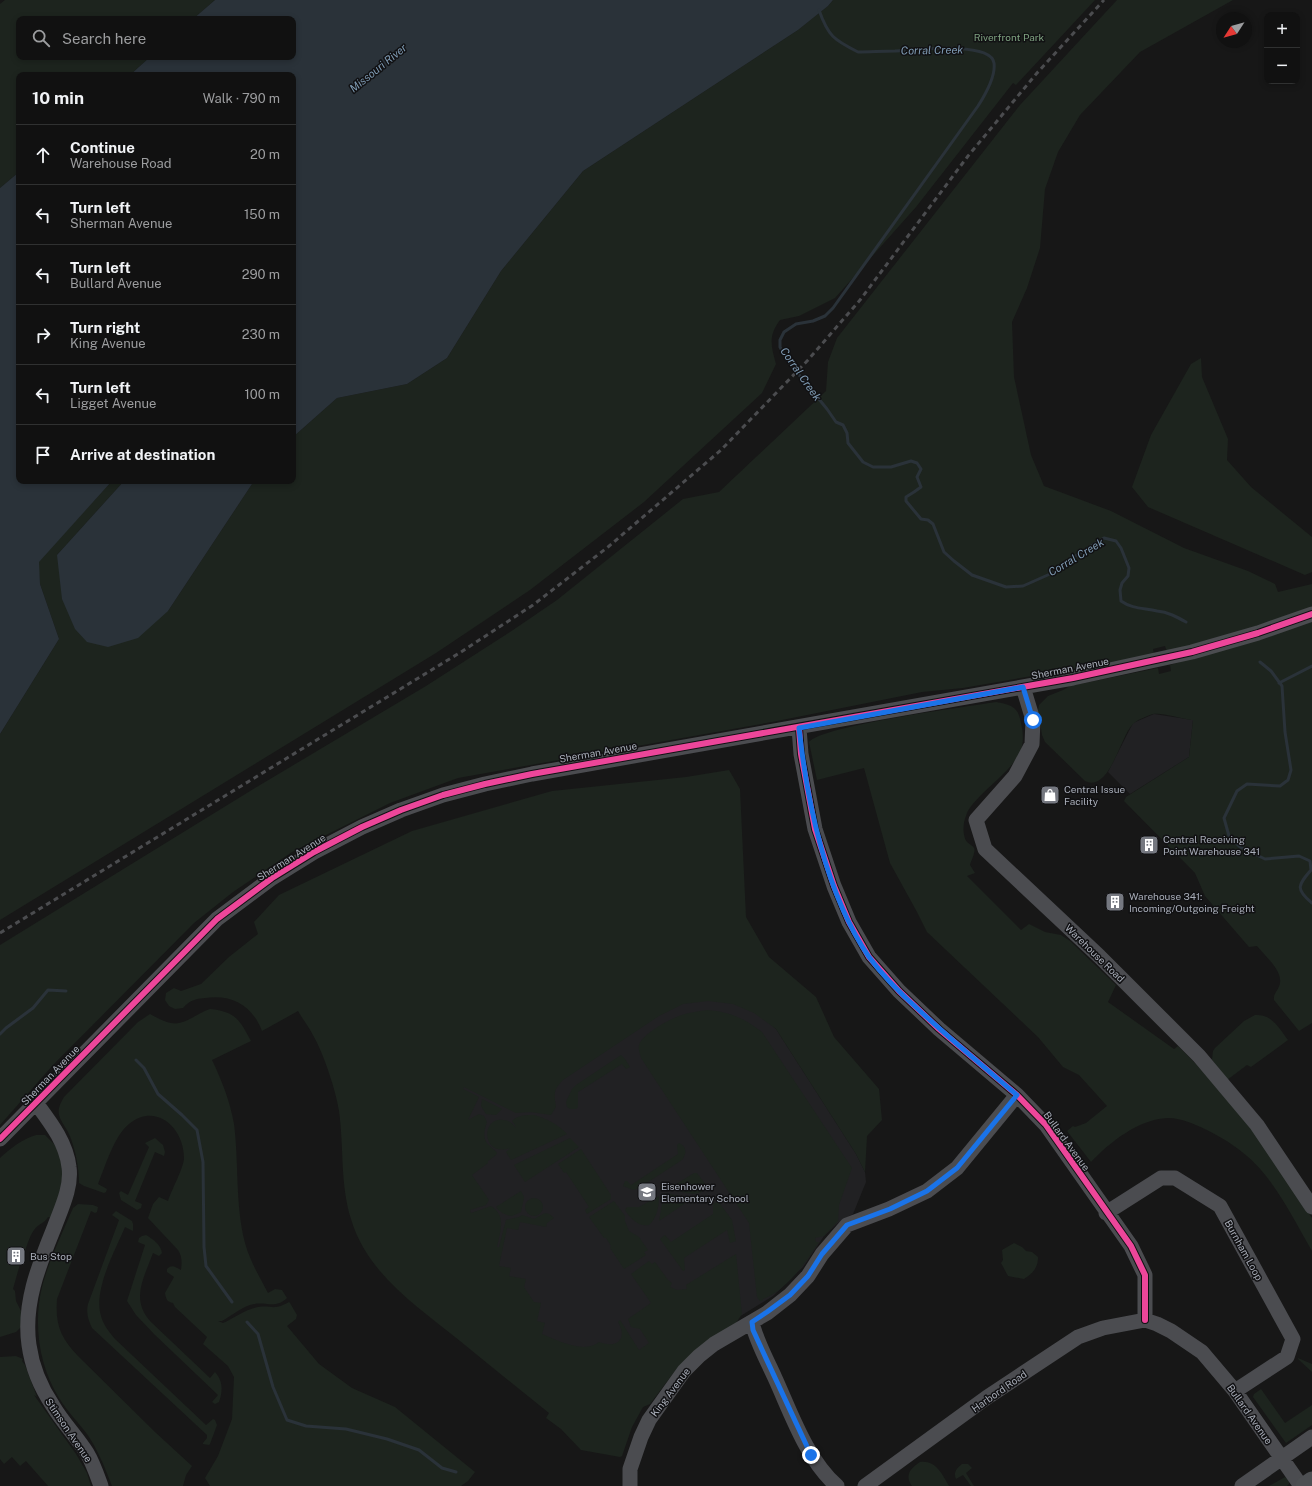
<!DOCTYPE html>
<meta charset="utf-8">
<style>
body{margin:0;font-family:"Public Sans",sans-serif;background:#1e1f1f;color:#f1f3f6}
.controls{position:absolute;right:12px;top:12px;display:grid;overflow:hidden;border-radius:8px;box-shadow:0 2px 6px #0003}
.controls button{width:36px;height:36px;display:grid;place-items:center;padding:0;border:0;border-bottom:1px solid #303131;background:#111;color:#f1f3f6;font:20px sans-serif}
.compass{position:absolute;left:1216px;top:12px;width:36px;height:36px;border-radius:50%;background:#111;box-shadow:0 2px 6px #0003;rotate:234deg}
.stop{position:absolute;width:12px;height:12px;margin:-9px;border:3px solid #1a73e8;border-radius:50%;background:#fff}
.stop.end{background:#1a73e8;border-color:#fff;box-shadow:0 1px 4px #0008}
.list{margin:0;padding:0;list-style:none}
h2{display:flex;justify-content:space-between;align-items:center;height:52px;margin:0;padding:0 16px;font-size:17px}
h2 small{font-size:13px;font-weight:400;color:#9c9d9f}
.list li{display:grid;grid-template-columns:26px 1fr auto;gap:12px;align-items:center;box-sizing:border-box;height:60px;padding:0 16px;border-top:1px solid #303131}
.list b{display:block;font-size:15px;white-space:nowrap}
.list p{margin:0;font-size:13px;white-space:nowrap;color:#9c9d9f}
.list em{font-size:13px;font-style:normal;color:#9c9d9f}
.icon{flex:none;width:22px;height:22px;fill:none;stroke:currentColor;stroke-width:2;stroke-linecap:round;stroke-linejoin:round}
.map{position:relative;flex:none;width:1312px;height:1486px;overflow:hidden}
.search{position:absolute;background:#111;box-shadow:0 2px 6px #0003;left:16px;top:16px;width:280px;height:44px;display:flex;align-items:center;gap:10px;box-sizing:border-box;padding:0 14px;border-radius:8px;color:#9c9d9f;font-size:15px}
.panel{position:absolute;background:#111;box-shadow:0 2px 6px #0003;left:16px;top:72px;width:280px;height:412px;border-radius:8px}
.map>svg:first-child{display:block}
</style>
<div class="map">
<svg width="1312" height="1486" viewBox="0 0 1312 1486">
<rect width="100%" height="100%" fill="#171717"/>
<path fill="#212123" d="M 1154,714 L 1193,720 L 1189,757 L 1130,794 L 1108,772 L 1133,723 Z
M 404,979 L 734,989 L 776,1029 L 856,1154 L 865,1172 L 866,1182 L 853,1214 L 838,1223 L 824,1236 L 803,1267 L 773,1296 L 721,1328 L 696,1346 L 643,1407 L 477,1305 Z"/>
<path fill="#1d241e" d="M 5,0 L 215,0 L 193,19 L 19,19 L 19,57 L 150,57 L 130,75 L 19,75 L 19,172 L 0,188 L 0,4 Z
M 833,0 L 1095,0 L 1016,85 L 1013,83 L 916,207 L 835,298 L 799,316 L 780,320 C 768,336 771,346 776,364 L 762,393 L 644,502 L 530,590 L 436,653 L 0,920 L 0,734 L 59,639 L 40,584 L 38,562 L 112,481 L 124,481 L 57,555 L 168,611 L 254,481 L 293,481 L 293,437 L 337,398 L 407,384 L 447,358 L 501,271 L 583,171 L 798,30 L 828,6 Z
M 1117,0 L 1233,0 L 1140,52 L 1080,115 L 1058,152 L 1045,189 L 1040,248 L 1027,288 L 1012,322 L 1014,377 L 1031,455 L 1044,486 L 1111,511 L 1184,548 L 1248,571 L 1275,584 L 1278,592 L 1312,584 L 1312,607 L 1248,629 L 1167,652 L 1165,646 L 1153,649 L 1154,655 L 963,688 L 922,692 L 772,722 L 458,778 L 390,803 L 292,852 L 233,892 L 194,923 L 53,1065 L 0,1125 L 0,945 L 255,788 L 426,686 L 513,630 L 557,600 L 683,499 L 719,492 L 826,391 L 828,362 L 837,338 L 1020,105 Z
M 1201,358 L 1202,377 L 1228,439 L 1227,460 L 1251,487 L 1312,537 L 1312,572 L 1305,575 L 1148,507 L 1132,487 L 1151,435 L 1191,364 Z
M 1312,621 L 1312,1023 L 1299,1031 L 1274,1000 C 1273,993 1279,990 1280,983 C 1282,970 1265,956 1257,946 L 1249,947 L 1205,896 L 1195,873 L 1124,801 L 1126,797 L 1189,757 L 1193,720 C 1184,719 1159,712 1153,714 C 1147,716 1137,720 1133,724 C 1120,736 1110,793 1085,781 L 1045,742 L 1042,735 L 1038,710 L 1039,705 L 1048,696 L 1063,690 L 1070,686 L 1158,668 L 1159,674 L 1171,671 L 1170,665 Z
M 996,702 C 1011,705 1018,706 1021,723 C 1023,731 1024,741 1021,750 C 1015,766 992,784 980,796 C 975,802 968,808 966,816 C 963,822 962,836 967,842 C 969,844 973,846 974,848 C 976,852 971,861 970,865 L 975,873 L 967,876 L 1021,930 L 1029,924 L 1045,932 L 1061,935 L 1070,941 L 1116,985 L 1108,1002 L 1174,1049 L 1178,1046 L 1197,1065 L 1245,1120 L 1273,1158 L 1312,1218 L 1312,1251 C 1297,1225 1284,1199 1266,1176 C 1259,1167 1250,1158 1242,1152 C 1227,1139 1187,1117 1168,1118 C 1139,1119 1110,1142 1091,1162 L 1067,1131 L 1073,1126 L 1075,1127 L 1086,1123 L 1107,1106 L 1079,1075 L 1063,1067 L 1038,1037 L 927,932 L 917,912 L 890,863 L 864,768 L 817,780 L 809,742 C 824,725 966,707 996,702 Z
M 729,770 L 740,789 L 746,917 L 769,957 L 816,997 L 834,1037 L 879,1089 L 882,1120 L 867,1136 L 865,1172 L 856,1154 L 776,1029 L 754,1013 L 733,1004 L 708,1001 L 683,1004 L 659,1016 L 563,1080 C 553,1090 554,1094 556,1107 L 551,1115 L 531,1112 L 516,1113 L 464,1087 L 463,1089 L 479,1097 L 468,1120 L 479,1114 L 484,1116 L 487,1122 C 484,1130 482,1140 490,1146 C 493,1149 495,1150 497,1153 L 496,1155 L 488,1161 L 488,1163 L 472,1175 L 489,1200 L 486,1205 L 470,1210 L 471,1213 L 491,1206 C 507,1216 500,1232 497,1247 L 499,1247 L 506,1220 L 519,1217 L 522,1215 L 534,1219 C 543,1215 545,1209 554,1218 L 547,1223 L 546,1227 L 520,1222 L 518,1230 L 507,1228 L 499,1266 L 511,1268 L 509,1276 L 526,1279 L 524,1287 L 534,1302 L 541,1303 L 537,1321 L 545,1323 L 542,1334 C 558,1341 585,1354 599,1342 C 617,1349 628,1339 618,1322 L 620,1320 L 639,1350 L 649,1343 L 640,1329 L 631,1327 L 628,1319 L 651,1303 L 631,1274 L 649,1261 L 652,1264 L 655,1262 L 668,1280 L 672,1283 L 670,1287 L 677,1290 L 687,1289 L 686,1285 L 736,1254 L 742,1314 L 736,1323 L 678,1367 L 650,1404 L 643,1407 L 632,1427 L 622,1456 L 620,1457 L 581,1450 L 561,1429 L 546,1418 L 549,1413 C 519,1389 489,1365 460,1341 C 418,1307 367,1274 351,1219 C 340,1184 344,1147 339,1111 C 336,1091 324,1055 314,1037 C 310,1028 303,1020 298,1011 L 262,1031 C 252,1005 232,994 205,998 C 195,999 190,1000 183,1008 L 175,1009 L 169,1006 L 165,1000 L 166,993 L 174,988 L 181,991 L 201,984 L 229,957 L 258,934 L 254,922 L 279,895 L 412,831 L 552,791 L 686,777 Z
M 210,1009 C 236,1012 239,1019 251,1041 L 212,1060 C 222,1081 230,1101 234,1124 C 239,1163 235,1204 245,1243 C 250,1261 259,1276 268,1293 L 275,1289 L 282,1290 L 287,1298 C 275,1310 264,1300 250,1305 C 241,1308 231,1316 222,1321 L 218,1321 L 223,1323 C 234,1318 246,1309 258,1307 C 273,1305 273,1311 289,1302 L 290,1303 L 297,1315 L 296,1319 L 287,1326 L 319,1364 L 352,1388 L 395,1407 L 475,1472 L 468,1481 L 461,1486 L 210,1486 L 205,1478 L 218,1456 L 232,1419 L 234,1377 L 228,1366 L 203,1344 L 207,1337 L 175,1307 L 173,1303 C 167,1302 166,1299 165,1293 L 174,1277 L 167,1272 L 167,1269 C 172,1264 175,1267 181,1270 C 182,1262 182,1256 178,1250 L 148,1218 L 153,1204 L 159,1197 L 168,1201 C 171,1191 184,1167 184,1158 C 184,1128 156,1102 129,1124 C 114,1136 105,1167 98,1184 L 107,1189 L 106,1192 L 104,1193 L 84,1186 L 79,1183 C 79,1168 76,1153 71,1139 C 65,1121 51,1118 64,1097 L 138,1022 L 150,1014 C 156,1017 164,1022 171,1023 C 184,1026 197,1013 210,1009 Z
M 707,1010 C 730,1012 744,1018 762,1032 L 852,1168 L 839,1205 L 838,1221 L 824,1236 L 815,1238 L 816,1242 L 819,1242 C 806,1262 786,1291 763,1299 L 762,1301 L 760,1301 L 757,1297 L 749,1223 L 641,1058 C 640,1053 638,1050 639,1045 C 643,1033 673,1017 685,1014 C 692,1012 700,1011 707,1010 Z
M 1255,1015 C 1272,1014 1279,1028 1288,1040 L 1251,1067 L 1247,1065 L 1227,1080 L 1212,1060 L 1213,1051 L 1215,1048 L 1244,1021 Z
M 621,1055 L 625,1059 L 630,1067 L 626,1069 L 622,1064 L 578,1092 L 578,1107 L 576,1109 L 570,1109 L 567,1107 L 566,1102 L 572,1089 L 576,1085 Z
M 482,1099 L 502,1109 L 496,1115 L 486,1114 L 481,1106 Z
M 534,1115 C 547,1119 558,1124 567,1134 L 511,1160 L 506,1152 L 510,1148 C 482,1158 480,1117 503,1120 C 509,1120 513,1124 516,1128 L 515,1125 L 512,1121 C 518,1115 526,1115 534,1115 Z
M 36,1135 L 45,1135 L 59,1149 L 65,1173 L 60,1196 L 51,1218 L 48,1217 C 45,1223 38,1224 34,1230 C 29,1237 27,1246 24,1254 L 15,1250 L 11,1261 L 20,1264 L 13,1289 L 15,1291 L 16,1301 L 22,1313 L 22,1326 L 16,1332 L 0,1337 L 0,1158 C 11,1148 22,1139 36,1135 Z
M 155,1138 L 163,1145 L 165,1152 L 164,1156 L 155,1152 L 135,1201 L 142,1204 L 141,1208 L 137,1210 L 121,1200 L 119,1193 L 121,1191 L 128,1195 L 149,1147 L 145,1143 Z
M 570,1138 L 579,1147 L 525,1182 L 514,1165 Z
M 679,1143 C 687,1147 687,1153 682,1160 L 639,1188 L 633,1190 L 623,1186 L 625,1181 L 627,1181 L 631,1185 L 678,1154 L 677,1145 Z
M 581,1149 L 611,1195 L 611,1199 L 587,1214 L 585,1210 L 589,1207 L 566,1172 L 564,1173 L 558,1164 Z
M 694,1173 L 697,1173 L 706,1185 L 706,1189 C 695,1198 683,1192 671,1189 L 670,1188 Z
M 521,1191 L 524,1197 L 521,1212 L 512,1216 C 505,1215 501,1213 496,1207 Z
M 664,1193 L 687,1197 L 690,1200 L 659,1221 Z
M 659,1196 C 659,1206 657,1218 649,1225 C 638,1227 630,1218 625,1210 L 627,1207 L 639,1207 Z
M525 1207a9 9 0 1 1 18 0a9 9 0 1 1-18 0Z
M 614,1201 L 625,1216 L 625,1221 L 629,1231 L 639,1237 L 648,1250 L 644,1252 L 646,1255 L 624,1269 L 610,1248 L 611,1246 L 606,1238 L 604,1238 L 589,1217 Z
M 718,1201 L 732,1220 L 736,1241 L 730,1243 L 727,1230 L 684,1258 L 685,1270 L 683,1271 L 660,1239 L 665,1235 L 671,1242 L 713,1214 L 713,1204 Z
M 78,1204 L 93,1205 L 98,1207 L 97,1212 L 95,1213 L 91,1211 L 57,1299 C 55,1325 61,1338 78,1356 L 155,1432 L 192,1466 L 186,1475 L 183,1486 L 112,1486 C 105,1468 98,1450 87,1434 C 78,1422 67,1411 59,1398 C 39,1366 33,1324 42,1287 C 49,1260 62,1234 73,1208 Z
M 116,1211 L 132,1221 L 133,1224 L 133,1231 L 125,1227 C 115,1251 93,1290 101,1316 C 103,1324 109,1332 115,1339 L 206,1425 L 213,1419 L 215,1420 L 217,1425 L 210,1444 L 209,1445 L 203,1444 L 203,1443 L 207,1438 L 207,1435 L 92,1328 C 88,1320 86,1313 88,1304 L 119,1220 L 112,1215 Z
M 146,1235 C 153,1239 161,1245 162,1253 L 159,1256 L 153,1253 C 144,1278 130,1299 151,1322 L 210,1378 L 215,1372 C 223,1381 223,1391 219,1402 L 215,1404 L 212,1402 L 218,1395 L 154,1334 L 136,1315 L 127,1301 L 145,1245 L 138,1242 L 139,1238 L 142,1236 Z
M 1014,1243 L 1022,1247 L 1026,1251 L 1032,1252 L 1038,1257 C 1038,1268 1033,1273 1024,1279 L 1008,1276 L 1001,1263 L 1003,1260 L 1002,1250 Z
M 16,1356 L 23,1359 L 22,1361 L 25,1365 L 37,1397 L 34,1395 L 76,1454 L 87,1473 L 91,1486 L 48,1486 L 26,1461 L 20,1466 L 12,1457 L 4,1464 L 0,1459 L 0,1357 Z
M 1298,1358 L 1312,1364 L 1312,1372 L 1298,1359 Z
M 1261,1389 L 1285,1423 L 1312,1405 L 1312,1425 L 1286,1443 L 1253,1397 L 1254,1394 Z
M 920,1462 C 936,1460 942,1474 949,1486 L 912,1486 C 904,1475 911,1468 920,1462 Z
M 962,1464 L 968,1464 L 972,1468 L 966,1473 L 974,1486 L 971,1486 L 963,1475 L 956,1479 C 953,1472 957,1468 962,1464 Z
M 1285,1477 L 1289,1480 L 1289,1484 L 1287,1486 L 1269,1486 Z"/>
<path fill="#2a3239" d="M 215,0 L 833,0 L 828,6 L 798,30 L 583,171 L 501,271 L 447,358 L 407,384 L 337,398 L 293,437 L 293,75 L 130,75 L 150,57 L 293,57 L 293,19 L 193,19 Z
M 19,172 L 19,481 L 112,481 L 39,562 L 40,584 L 59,639 L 0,734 L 0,188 Z
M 124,481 L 254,481 L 168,611 L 138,638 L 108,647 L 87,642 L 75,629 L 62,599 L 57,555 Z"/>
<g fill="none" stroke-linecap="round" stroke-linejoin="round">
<path stroke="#2a3239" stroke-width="3" d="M 819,10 C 828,36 834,40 858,52 C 870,52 882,51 895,51 C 912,50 991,41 994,63 C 996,77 985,95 978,106 L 833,308 L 825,316 L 813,321 L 796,324 L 784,332 L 780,340 L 780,347 L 787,360 L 827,409 L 836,422 L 843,425 L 847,433 L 848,443 L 863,462 L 873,467 L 891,467 L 911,461 L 917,463 L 921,469 L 917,477 L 921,487 L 914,492 L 906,497 L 906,501 L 921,519 L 928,520 L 933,524 L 944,552 L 954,561 L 972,575 L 1006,587 L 1023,586 L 1059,570 L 1072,558 L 1104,538 L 1116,541 L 1121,548 L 1129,568 L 1128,576 L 1122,583 L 1120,590 L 1121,601 C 1132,609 1144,608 1157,611 C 1168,612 1177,617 1186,622
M 1260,662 L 1271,671 L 1282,686 L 1285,732 L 1291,770 L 1288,780 L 1280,786 L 1247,784 L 1237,791 L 1224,818 L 1229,836 L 1240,847 L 1265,859 L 1299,856 L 1310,861 L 1311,870 C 1298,885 1295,889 1312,903
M 1279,683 L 1312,666
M 0,1034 L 6,1028 L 33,1008 L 48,990 L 66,991
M 136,1060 L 144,1068 L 158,1094 L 182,1115 L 197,1130 L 203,1162 L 204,1247 L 206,1266 L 232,1302
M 247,1322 L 258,1334 L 273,1387 L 287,1420 L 306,1426 L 346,1429 L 387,1439 L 419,1450 L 442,1468 L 456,1472"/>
<path stroke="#4b4c50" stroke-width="15" d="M 1023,687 L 1033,720 L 1032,744 L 1015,776 L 976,820 L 985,849 L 1099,956 L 1199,1056 L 1257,1125 L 1312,1207
M 799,728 L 801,754 L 815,829 L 834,886 L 849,922 L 869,957 L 899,991 L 939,1029 L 1017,1095 L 1046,1125 L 1131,1246 L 1145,1275 L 1145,1320
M 36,1103 C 50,1122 66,1142 69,1167 C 72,1187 61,1209 54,1228 C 39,1265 23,1303 29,1345 C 32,1367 41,1388 53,1406 C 63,1423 77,1437 87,1453 C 93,1463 97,1475 101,1486
M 0,1139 L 217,919 L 272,878 L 314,852 L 362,827 L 401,810 L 443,795 L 485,784 L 532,774 L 1073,678 L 1192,652 L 1258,633 L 1312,614
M 1106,1213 L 1161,1178 L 1175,1178 L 1220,1206 L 1293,1339 L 1287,1357 L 1235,1391
M 752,1322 C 756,1341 767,1360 775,1378 C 791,1413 807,1460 837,1486
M 630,1486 L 630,1469 L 641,1437 L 649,1420 L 684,1371 L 699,1356 L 714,1344 L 767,1313 L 790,1295 L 808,1276 L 822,1254 L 847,1225 L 889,1209 L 927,1191 L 957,1168 L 1017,1095
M 865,1486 L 986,1398 L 1078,1337 L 1103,1328 L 1145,1320 L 1157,1324 L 1171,1331 L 1202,1352 L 1235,1391 L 1301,1486
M 1242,1486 L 1312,1437"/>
<path stroke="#4d4f52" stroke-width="19" d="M 1305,1486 L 1312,1481"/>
<path stroke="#4b4c4f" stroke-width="3" stroke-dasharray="5 4" stroke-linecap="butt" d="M 0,933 L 461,652 L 533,605 L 608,547 L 721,450 L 808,360 L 860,300 L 968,156 L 1037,73 L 1104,0"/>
<defs>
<path id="cycleway" d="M 799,728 L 801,754 L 815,829 L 834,886 L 849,922 L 869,957 L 899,991 L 939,1029 L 1017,1095 L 1046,1125 L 1131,1246 L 1145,1275 L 1145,1320
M 0,1139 L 217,919 L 272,878 L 314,852 L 362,827 L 401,810 L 443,795 L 485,784 L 532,774 L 1073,678 L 1192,652 L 1258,633 L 1312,614"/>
</defs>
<use href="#cycleway" stroke="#111113" stroke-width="8"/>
<use href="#cycleway" stroke="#ed469a" stroke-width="6"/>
</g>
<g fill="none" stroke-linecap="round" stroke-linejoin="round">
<path stroke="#1a73e8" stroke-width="5" d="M 811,1455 L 764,1354 L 753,1330 L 752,1322 L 767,1312 L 790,1295 L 808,1276 L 822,1254 L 847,1225 L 890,1209 L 927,1191 L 957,1168 L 1017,1095 C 984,1067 950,1039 919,1010 C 901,994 883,976 869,957 C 826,894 807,802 799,728 L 1023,687 L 1033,720"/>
</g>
<defs>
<symbol id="shop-square" viewBox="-11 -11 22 22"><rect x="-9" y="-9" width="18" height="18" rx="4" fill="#757880" stroke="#111113"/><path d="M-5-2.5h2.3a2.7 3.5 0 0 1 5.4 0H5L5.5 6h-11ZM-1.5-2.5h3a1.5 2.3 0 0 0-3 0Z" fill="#fff"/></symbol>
<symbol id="building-square" viewBox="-11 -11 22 22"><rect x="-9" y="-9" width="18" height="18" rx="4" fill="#757880" stroke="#111113"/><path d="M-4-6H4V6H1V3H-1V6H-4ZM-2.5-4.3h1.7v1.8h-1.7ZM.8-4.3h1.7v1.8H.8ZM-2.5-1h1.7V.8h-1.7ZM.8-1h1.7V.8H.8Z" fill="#fff"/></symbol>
<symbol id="school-square" viewBox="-11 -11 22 22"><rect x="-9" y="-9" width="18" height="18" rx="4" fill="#757880" stroke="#111113"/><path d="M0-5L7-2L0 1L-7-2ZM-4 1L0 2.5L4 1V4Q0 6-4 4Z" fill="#fff"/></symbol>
</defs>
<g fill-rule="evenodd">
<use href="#shop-square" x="1039" y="784" width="22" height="22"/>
<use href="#building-square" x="1138" y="834" width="22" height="22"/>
<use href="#building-square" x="1104" y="891" width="22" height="22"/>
<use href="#school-square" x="636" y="1181" width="22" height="22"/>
<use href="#building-square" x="5" y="1245" width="22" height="22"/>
</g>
<g text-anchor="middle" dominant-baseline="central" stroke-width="3" stroke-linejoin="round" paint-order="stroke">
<g font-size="10" fill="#7fa381" stroke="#111113">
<text x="1009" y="37">Riverfront Park</text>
</g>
<g font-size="10" fill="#a8adb8" stroke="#111113">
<text transform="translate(1070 668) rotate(-11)">Sherman Avenue</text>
<text transform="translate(598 752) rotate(-10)">Sherman Avenue</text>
<text transform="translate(291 857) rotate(-32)">Sherman Avenue</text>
<text transform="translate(1095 953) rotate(44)">Warehouse Road</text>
<text transform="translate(50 1075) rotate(-46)">Sherman Avenue</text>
<text transform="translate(1067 1141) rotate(54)">Bullard Avenue</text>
<text transform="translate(1244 1250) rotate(61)">Burnham Loop</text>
<text transform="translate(999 1391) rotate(-35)">Harbord Road</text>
<text transform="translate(670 1392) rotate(-53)">King Avenue</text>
<text transform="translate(1250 1414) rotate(55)">Bullard Avenue</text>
<text transform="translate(69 1430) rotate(56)">Stimson Avenue</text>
</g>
<g font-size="10" fill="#a8adb8" stroke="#111113" text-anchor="start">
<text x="1064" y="789">Central Issue<tspan x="1064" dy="12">Facility</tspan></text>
<text x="1163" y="839">Central Receiving<tspan x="1163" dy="12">Point Warehouse 341</tspan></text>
<text x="1129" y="896">Warehouse 341:<tspan x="1129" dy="12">Incoming/Outgoing Freight</tspan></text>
<text x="661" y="1186">Eisenhower<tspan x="661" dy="12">Elementary School</tspan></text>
<text x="30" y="1256">Bus Stop</text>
</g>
<g font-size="11" font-style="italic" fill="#7f9bb3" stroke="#111113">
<text transform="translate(932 50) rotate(-1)">Corral Creek</text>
<text transform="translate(378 68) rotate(-39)">Missouri River</text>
<text transform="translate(801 374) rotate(55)">Corral Creek</text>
<text transform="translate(1076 557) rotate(-31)">Corral Creek</text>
</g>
</g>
</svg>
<div class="controls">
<button>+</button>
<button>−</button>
</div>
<svg class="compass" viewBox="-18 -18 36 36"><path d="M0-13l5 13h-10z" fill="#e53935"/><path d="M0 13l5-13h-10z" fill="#9c9d9f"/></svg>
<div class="stop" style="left:1033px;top:720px"></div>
<div class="stop end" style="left:811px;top:1455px"></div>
<div class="search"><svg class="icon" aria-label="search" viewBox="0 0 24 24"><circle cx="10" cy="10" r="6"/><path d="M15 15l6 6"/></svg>Search here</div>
<section class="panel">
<h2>10 min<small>Walk · 790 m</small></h2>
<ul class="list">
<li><svg class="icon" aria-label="ahead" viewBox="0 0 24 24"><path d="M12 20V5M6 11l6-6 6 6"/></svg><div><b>Continue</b><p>Warehouse Road</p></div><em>20 m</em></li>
<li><svg class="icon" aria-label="left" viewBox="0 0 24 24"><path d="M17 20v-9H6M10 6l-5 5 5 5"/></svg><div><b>Turn left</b><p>Sherman Avenue</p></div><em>150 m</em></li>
<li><svg class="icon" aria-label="left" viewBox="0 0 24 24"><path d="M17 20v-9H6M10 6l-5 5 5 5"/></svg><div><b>Turn left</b><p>Bullard Avenue</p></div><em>290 m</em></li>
<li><svg class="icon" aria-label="right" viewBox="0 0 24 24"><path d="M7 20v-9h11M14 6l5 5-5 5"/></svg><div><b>Turn right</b><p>King Avenue</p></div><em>230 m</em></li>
<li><svg class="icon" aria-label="left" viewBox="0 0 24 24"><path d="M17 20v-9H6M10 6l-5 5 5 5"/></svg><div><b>Turn left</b><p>Ligget Avenue</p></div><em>100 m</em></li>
<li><svg class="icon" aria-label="arrive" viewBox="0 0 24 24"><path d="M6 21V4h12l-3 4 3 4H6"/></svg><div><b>Arrive at destination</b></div></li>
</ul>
</section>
</div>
